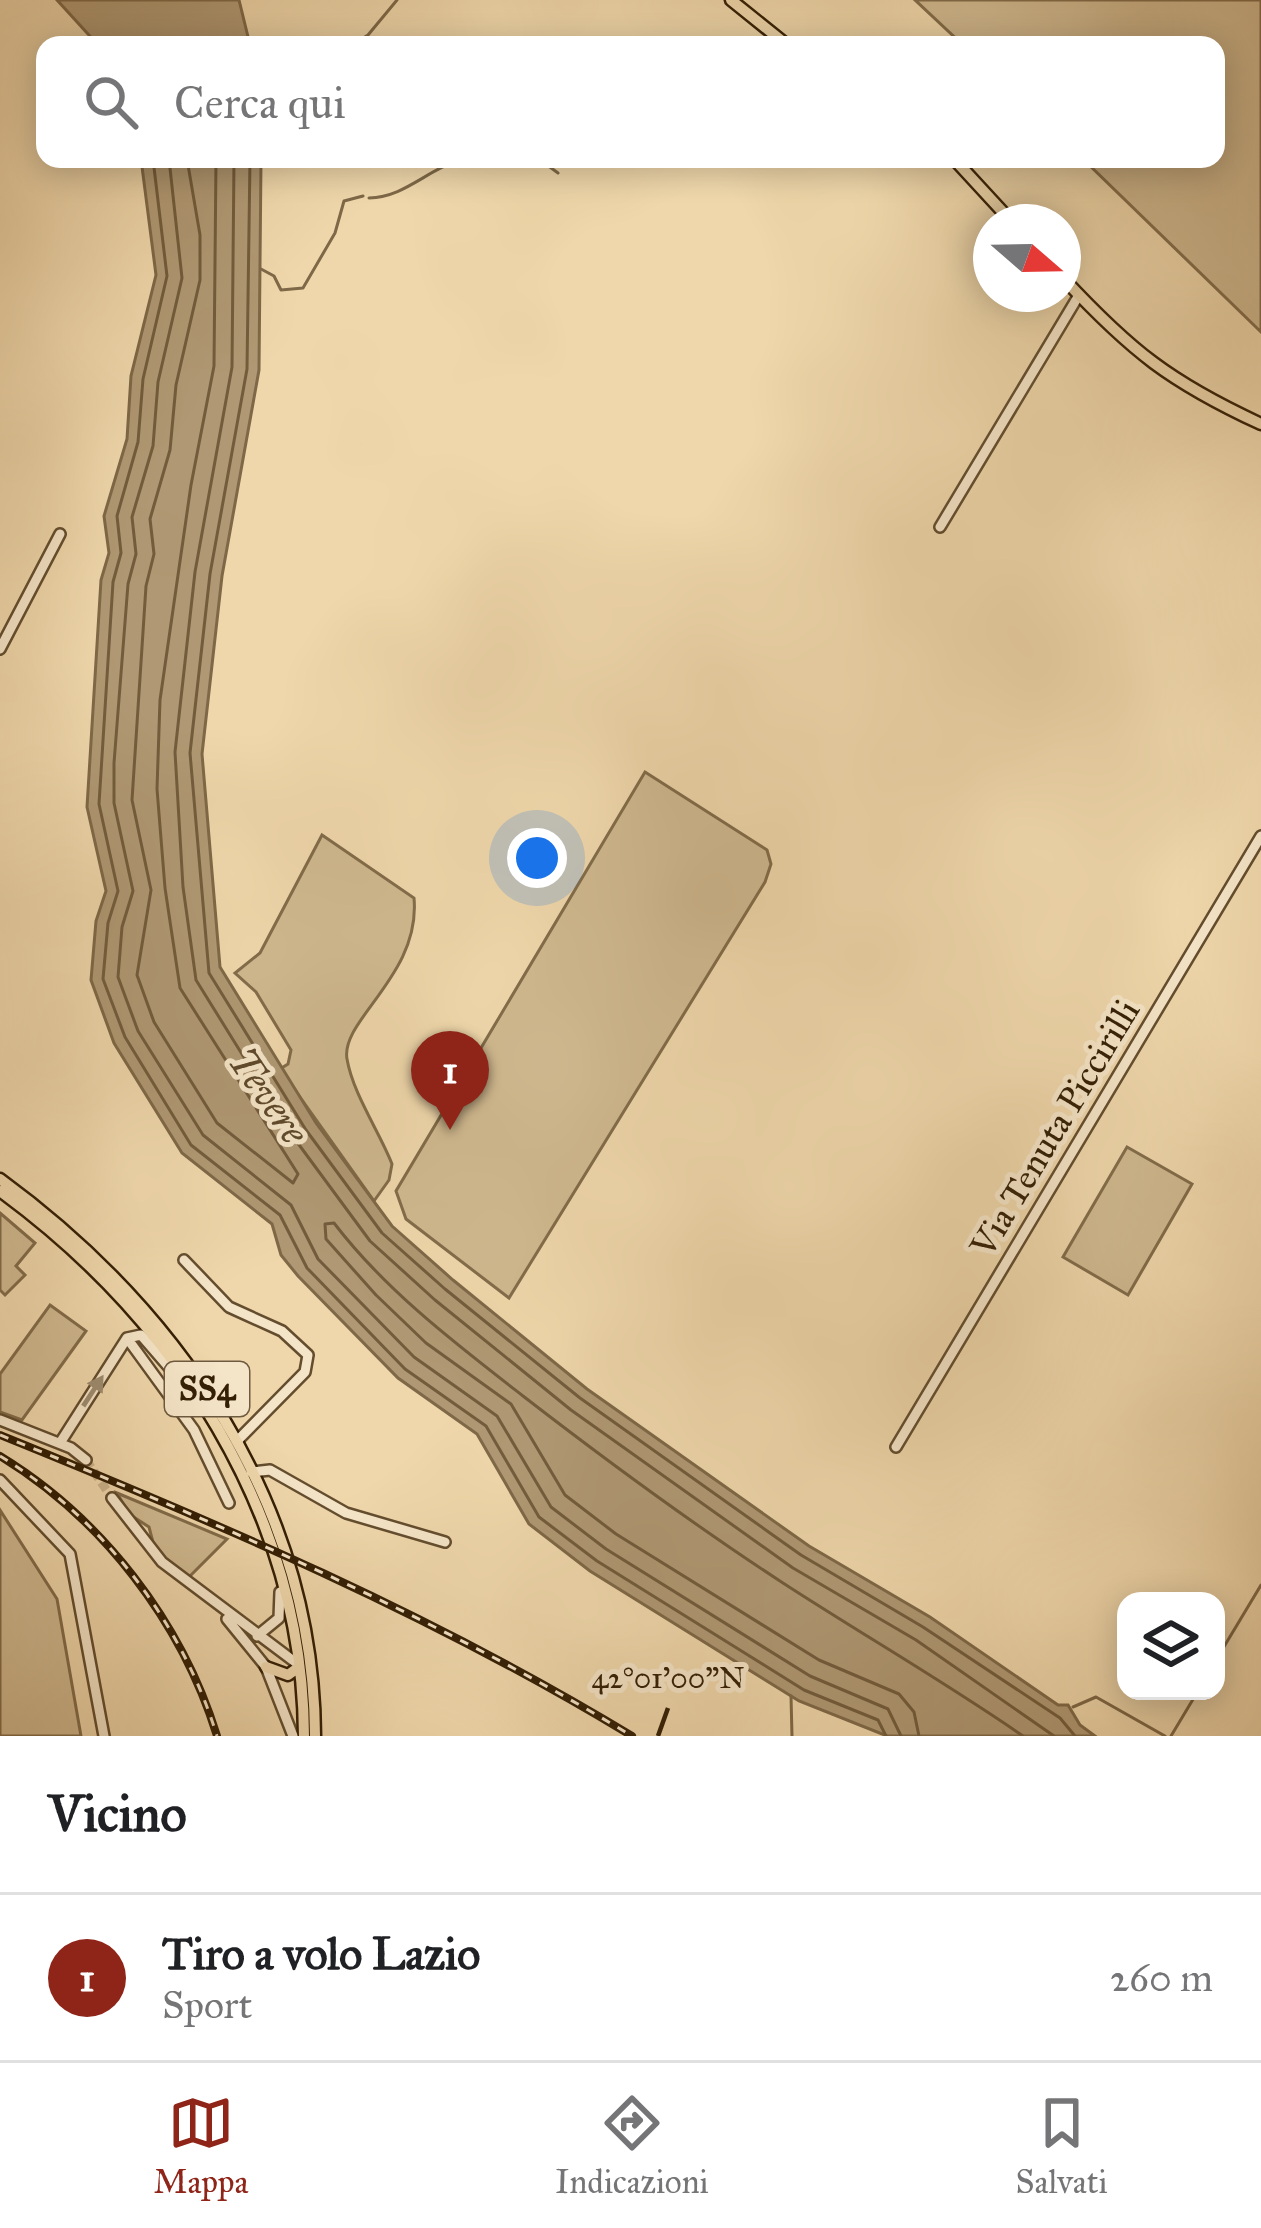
<!DOCTYPE html>
<html lang="it">
<meta charset="utf-8">
<style>
body{margin:0;font-family:"IM FELL Great Primer",serif;background:#f2f2f2;color:#202124}
.controls{position:absolute;right:36px;bottom:36px;display:grid;overflow:hidden;border-radius:24px;box-shadow:0 6px 30px #0003}
.controls button{width:108px;height:108px;display:grid;place-items:center;padding:0;border:0;border-bottom:3px solid #e0e0e0;background:#fff;color:#202124;font:60px sans-serif}
.compass{position:absolute;left:973px;top:204px;width:108px;height:108px;border-radius:50%;background:#fff;box-shadow:0 6px 30px #0003;rotate:110deg}
.you{position:absolute;left:537px;top:858px;width:42px;height:42px;margin:-30px;border:9px solid #fff;border-radius:50%;background:#1a73e8;box-shadow:0 0 0 18px #1a73e833}
.badge{display:grid;place-items:center;width:78px;height:78px;border-radius:50%;background:#8f2418;color:#fff;font-size:39px;font-weight:700}
.pin{position:absolute;translate:-50% -99px;filter:drop-shadow(0 3px 6px #0008)}
.pin::after{content:'';position:absolute;top:63px;width:42px;height:36px;background:inherit;clip-path:polygon(0 0,100% 0,50% 100%)}
.list{margin:0;padding:0;list-style:none}
h2{display:flex;justify-content:space-between;align-items:center;height:156px;margin:0;padding:0 48px;font-size:51px}
h2 small{font-size:39px;font-weight:400;color:#757577}
.list li{display:grid;grid-template-columns:78px 1fr auto;gap:36px;align-items:center;box-sizing:border-box;height:168px;padding:0 48px;border-top:3px solid #e0e0e0}
.list b{display:block;font-size:45px;white-space:nowrap}
.list p{margin:0;font-size:39px;white-space:nowrap;color:#757577}
.list em{font-size:39px;font-style:normal;color:#757577}
.icon{flex:none;width:66px;height:66px;fill:none;stroke:currentColor;stroke-width:2;stroke-linecap:round;stroke-linejoin:round}
.map{position:relative;flex:none;width:1261px;height:1736px;overflow:hidden}
.search{position:absolute;background:#fff;box-shadow:0 6px 30px #0003;left:36px;right:36px;top:36px;height:132px;display:flex;align-items:center;gap:30px;box-sizing:border-box;padding:0 42px;border-radius:24px;color:#757577;font-size:45px}
.sheet{height:324px;background:#fff}
nav{display:flex;justify-content:space-around;align-items:center;box-sizing:border-box;height:168px;border-top:3px solid #e0e0e0;background:#fff;font-size:33px;color:#757577}
nav a{display:grid;justify-items:center;gap:6px}
nav .on{color:#8f2418}
.map>svg:first-child{display:block}
</style>
<div class="map">
<svg width="1261" height="1736" viewBox="0 0 1261 1736">
<rect width="100%" height="100%" fill="#efd7ab"/>
<filter id="stains"><feTurbulence type="fractalNoise" baseFrequency=".00167" numOctaves="4"/><feColorMatrix values="0 0 0 0 .2 0 0 0 0 .09 0 0 0 0 .02 0 0 0 .5 -.17"/></filter>
<radialGradient id="worn" r=".72"><stop offset=".6" stop-color="#630" stop-opacity="0"/><stop offset="1" stop-color="#630" stop-opacity=".3"/></radialGradient>
<path fill="#cfb88f" stroke="#826c4a" stroke-width="3" d="M 915,0 L 1261,0 L 1261,332 L 1083,159 L 1216,159 L 1216,45 L 963,45 Z
M 645,772 L 767,850 L 771,864 L 765,882 L 509,1298 L 406,1219 L 396,1191 Z
M 322,835 L 414,898 C 421,975 340,1020 347,1059 C 353,1094 379,1131 392,1164 L 389,1180 L 374,1201 L 280,1069 L 288,1064 L 291,1050 L 256,992 L 235,973 L 260,953 Z
M 1127,1147 L 1192,1184 L 1128,1295 L 1063,1257 Z
M 0,1213 L 35,1243 L 16,1266 L 25,1275 L 5,1295 L 0,1290 Z
M 50,1305 L 86,1331 L 22,1420 L 0,1412 L 0,1374 Z
M 117,1493 L 227,1539 L 189,1577 L 155,1550 L 149,1527 L 129,1514 Z
M 0,1510 L 57,1599 L 81,1736 L 0,1736 Z"/>
<path fill="#af9873" stroke="#7e6847" stroke-width="3" d="M 57,0 L 239,0 L 250,45 L 98,45 Z
M 141,159 L 261,159 L 259,370 L 222,576 L 202,754 L 220,967 L 316,1123 L 392,1226 L 453,1280 L 587,1389 L 809,1546 L 930,1617 L 1058,1705 L 1068,1705 L 1080,1725 L 1095,1736 L 887,1736 L 799,1701 L 590,1571 L 529,1524 L 477,1434 L 398,1378 L 298,1276 L 281,1255 L 272,1224 L 182,1153 L 114,1043 L 91,980 L 96,921 L 106,891 L 87,807 L 101,580 L 109,553 L 104,516 L 127,439 L 131,376 L 156,275 Z"/>
<g fill="none" stroke-linecap="round" stroke-linejoin="round">
<path stroke="#725c3c" stroke-width="3" d="M 153,159 L 167,276 L 143,379 L 138,442 L 117,516 L 121,553 L 113,582 L 99,804 L 118,891 L 108,923 L 103,979 L 125,1037 L 191,1145 L 280,1215 L 307,1268 L 405,1369 L 486,1426 L 539,1517 L 597,1561 L 804,1690 L 878,1720 L 886,1736
M 169,159 L 182,278 L 158,382 L 153,446 L 132,517 L 136,554 L 128,584 L 114,763 L 114,803 L 133,891 L 122,927 L 118,977 L 138,1031 L 203,1135 L 291,1205 L 318,1259 L 414,1357 L 497,1416 L 551,1507 L 606,1549 L 810,1676 L 888,1709 L 901,1736
M 187,159 L 200,235 L 200,280 L 176,385 L 170,450 L 150,519 L 154,554 L 146,586 L 132,800 L 151,890 L 137,975 L 154,1022 L 217,1123 L 293,1183 L 298,1174 L 180,988 L 165,888 L 157,789 L 160,700 L 191,485 L 214,366 L 216,159
M 234,159 L 232,367 L 195,572 L 175,752 L 183,887 L 196,980 L 294,1138 L 370,1241 L 435,1300 L 571,1410 L 793,1568 L 916,1640 L 1054,1736
M 250,159 L 247,369 L 210,574 L 190,753 L 209,973 L 306,1130 L 382,1233 L 445,1289 L 580,1398 L 801,1555 L 923,1627 L 1060,1718 L 1075,1736
M 919,1736 L 914,1712 L 899,1694 L 819,1660 L 616,1534 L 565,1495 L 511,1404 L 426,1343 L 376,1295 L 326,1239 L 325,1224 L 334,1223 C 385,1290 456,1344 523,1396 C 607,1461 694,1525 783,1583 C 863,1635 945,1682 1023,1736"/>
<path stroke="#7e6847" stroke-width="3" d="M 352,45 L 368,35 L 397,0
M 480,159 L 499,159
M 539,159 L 558,173
M 369,198 C 406,197 428,168 464,159
M 261,269 L 274,276 L 281,290 L 303,288 L 335,233 L 344,201 L 363,196
M 1216,1660 L 1261,1585
M 791,1696 L 792,1736
M 1073,1707 L 1096,1697 L 1165,1736
M 1171,1736 L 1198,1691"/>
<path stroke="#cab28a" stroke-width="9" stroke-dasharray="9 4.5" stroke-linecap="butt" d="M 86,1460 L 112,1498"/>
<defs>
<path id="minor" d="M 940,527 L 1079,295
M 0,649 L 60,534
M 184,1260 L 229,1307 L 282,1331 L 308,1355 L 305,1372 L 237,1441
M 127,1338 L 194,1430 L 229,1503
M 127,1338 L 141,1335 L 186,1387
M 0,1420 L 71,1448 L 86,1460
M 60,1443 L 127,1338
M 896,1447 L 1261,836
M 251,1472 L 270,1470 L 346,1513 L 445,1542
M 0,1480 L 70,1554 L 104,1736
M 112,1498 L 162,1562 L 299,1665
M 227,1619 L 266,1667 L 293,1736
M 257,1636 L 279,1618 L 280,1592"/>
<path id="major" d="M 731,0 L 787,45
M 954,159 L 1012,222
M 1063,278 C 1131,351 1170,382 1261,424
M 0,1179 C 180,1311 314,1505 315,1736
M 0,1191 C 175,1319 303,1513 304,1736
M 266,1667 L 288,1675 L 299,1667"/>
</defs>
<use href="#minor" stroke="#634d2e" stroke-width="14"/>
<use href="#major" stroke="#341f05" stroke-width="15"/>
<use href="#minor" stroke="#f5e5c8" stroke-width="9"/>
<use href="#major" stroke="#efd7ab" stroke-width="10"/>
<defs>
<path id="rail" d="M 0,1435 C 218,1523 431,1614 632,1736
M 0,1456 C 102,1518 182,1622 217,1736"/>
</defs>
<use href="#rail" stroke="#341f05" stroke-width="8"/>
<use href="#rail" stroke="#f5e5c8" stroke-width="3" stroke-dasharray="9" stroke-linecap="butt"/>
</g>
<defs><path id="oneway-solid" d="M-6-.8H1V-3.2L6.5 0L1 3.2V.8H-6Z" transform="scale(3)"/></defs>
<use fill="#9e8c70" href="#oneway-solid" transform="translate(93 1391) rotate(-57)"/>
<path fill="none" stroke="#341f05" stroke-width="4.5" d="M 658,1736 L 668,1708"/>
<g text-anchor="middle" dominant-baseline="central" stroke-width="10" stroke-linejoin="round" paint-order="stroke">
<rect fill="#f5e5c8" stroke="#6e5a40" stroke-width="3" x="165" y="1362" width="84" height="54" rx="9"/>
<g font-size="33" font-weight="bold" fill="#341f05">
<text x="207" y="1389">SS4</text>
</g>
<g font-size="36" fill="#341f05" stroke="#f5e5c8">
<text transform="translate(1055 1128) rotate(-59)">Via Tenuta Piccirilli</text>
</g>
<g font-size="39" font-style="italic" fill="#5f492c" stroke="#f5e5c8">
<text transform="translate(268 1096) rotate(55)">Tevere</text>
</g>
</g>
<g font-size="30" text-anchor="middle" fill="#341f05" stroke="#f5e5c8" stroke-width="10" stroke-linejoin="round" paint-order="stroke">
<text x="668" y="1688">42°01'00"N</text>
</g>
<rect width="100%" height="100%" filter="url(#stains)"/>
<rect width="100%" height="100%" fill="url(#worn)"/>
</svg>
<div class="controls">
<button><svg class="icon" aria-label="layers" viewBox="0 0 24 24"><path d="M12 4l9 5-9 5-9-5zM3 14l9 5 9-5"/></svg></button>
</div>
<svg class="compass" viewBox="-18 -18 36 36"><path d="M0-13l5 13h-10z" fill="#e53935"/><path d="M0 13l5-13h-10z" fill="#757577"/></svg>
<div class="you"></div>
<div class="pin badge" style="left:450px;top:1130px">1</div>
<div class="search"><svg class="icon" aria-label="search" viewBox="0 0 24 24"><circle cx="10" cy="10" r="6"/><path d="M15 15l6 6"/></svg>Cerca qui</div>
</div>
<section class="sheet">
<h2>Vicino<small></small></h2>
<ul class="list">
<li><span class="badge">1</span><div><b>Tiro a volo Lazio</b><p>Sport</p></div><em>260 m</em></li>
</ul>
</section>
<nav>
<a class="on"><svg class="icon" aria-label="map" viewBox="0 0 24 24"><path d="M3 6l6-2 6 2 6-2v14l-6 2-6-2-6 2zM9 4v14M15 6v14"/></svg>Mappa</a>
<a><svg class="icon" aria-label="directions" viewBox="0 0 24 24"><path d="M12 3l9 9-9 9-9-9zM9 14v-3h6M13 9l2 2-2 2"/></svg>Indicazioni</a>
<a><svg class="icon" aria-label="saved" viewBox="0 0 24 24"><path d="M7 4h10v16l-5-4-5 4z"/></svg>Salvati</a>
</nav>
